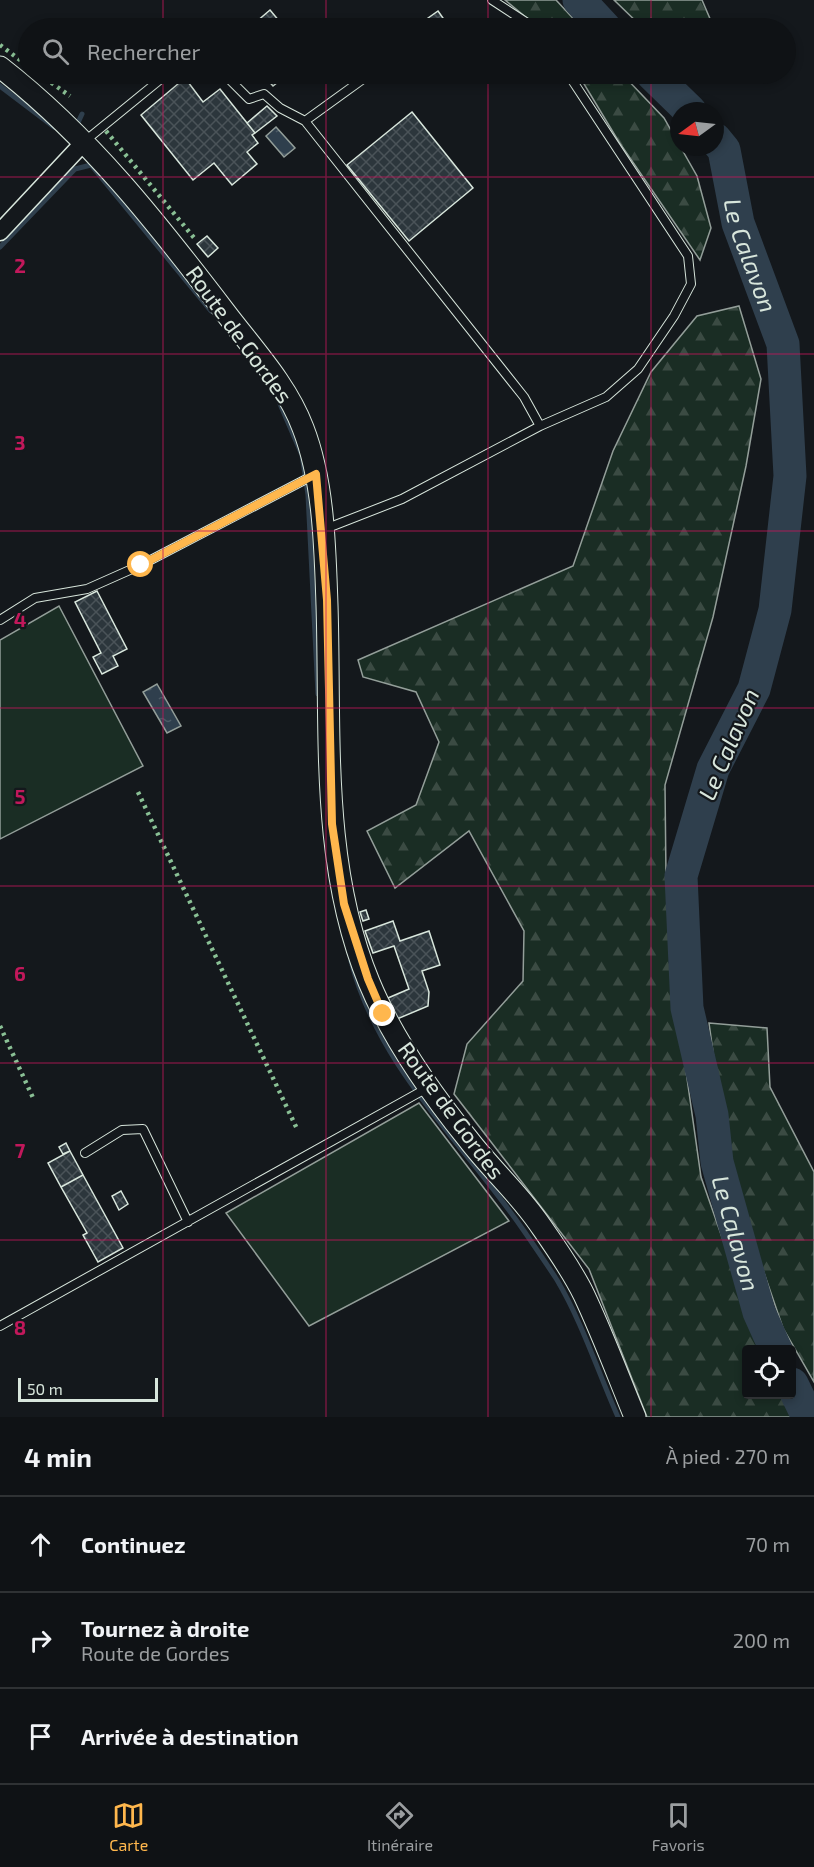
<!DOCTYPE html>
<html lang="fr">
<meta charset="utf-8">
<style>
body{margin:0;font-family:"Exo 2",sans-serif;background:#1d2022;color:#f1f3f6}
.controls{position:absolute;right:18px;bottom:18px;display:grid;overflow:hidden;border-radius:6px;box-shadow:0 3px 9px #0003}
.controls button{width:54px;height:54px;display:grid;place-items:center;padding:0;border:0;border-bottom:2px solid #2f3234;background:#0f1215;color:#f1f3f6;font:30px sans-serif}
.compass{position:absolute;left:670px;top:102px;width:54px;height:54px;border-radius:50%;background:#0f1215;box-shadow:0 3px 9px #0003;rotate:255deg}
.scale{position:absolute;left:18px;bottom:15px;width:140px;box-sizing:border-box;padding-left:6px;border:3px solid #d8e6dc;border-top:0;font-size:16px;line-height:21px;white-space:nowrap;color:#d8e6dc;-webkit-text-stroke:4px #14181c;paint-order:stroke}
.stop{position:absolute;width:18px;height:18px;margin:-14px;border:4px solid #ffb74d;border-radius:50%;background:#fff}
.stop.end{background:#ffb74d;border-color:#fff;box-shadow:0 2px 6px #0008}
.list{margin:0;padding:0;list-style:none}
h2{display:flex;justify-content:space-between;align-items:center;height:78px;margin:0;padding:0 24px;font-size:26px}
h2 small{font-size:20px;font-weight:400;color:#9b9ea0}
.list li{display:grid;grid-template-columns:39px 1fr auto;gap:18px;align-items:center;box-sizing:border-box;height:96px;padding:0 24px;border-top:2px solid #2f3234}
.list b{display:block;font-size:22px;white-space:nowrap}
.list p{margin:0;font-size:20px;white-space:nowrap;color:#9b9ea0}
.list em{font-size:20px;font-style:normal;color:#9b9ea0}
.icon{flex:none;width:33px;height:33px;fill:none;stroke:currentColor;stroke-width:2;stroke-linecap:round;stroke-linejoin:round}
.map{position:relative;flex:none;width:814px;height:1417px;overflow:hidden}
.search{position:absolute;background:#0f1215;box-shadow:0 3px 9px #0003;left:18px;right:18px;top:18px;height:66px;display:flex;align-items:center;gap:15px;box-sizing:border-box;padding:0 21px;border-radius:33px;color:#9b9ea0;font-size:22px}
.sheet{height:366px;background:#0f1215}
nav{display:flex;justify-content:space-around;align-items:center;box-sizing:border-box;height:84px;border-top:2px solid #2f3234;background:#0f1215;font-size:16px;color:#9b9ea0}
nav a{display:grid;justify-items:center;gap:3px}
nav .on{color:#ffb74d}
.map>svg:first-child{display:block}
</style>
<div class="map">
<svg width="814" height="1417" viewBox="0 0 814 1417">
<defs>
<pattern id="forest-firs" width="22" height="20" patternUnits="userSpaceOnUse" patternTransform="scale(1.5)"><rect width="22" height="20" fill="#1a2d24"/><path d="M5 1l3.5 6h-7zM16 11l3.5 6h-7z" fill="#3b4b43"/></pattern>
<pattern id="water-ripples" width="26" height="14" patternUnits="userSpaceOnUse" patternTransform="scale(1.5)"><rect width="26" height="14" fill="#2f3f4d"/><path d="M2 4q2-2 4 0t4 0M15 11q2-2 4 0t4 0" fill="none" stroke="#4c5b66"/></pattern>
<pattern id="building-cross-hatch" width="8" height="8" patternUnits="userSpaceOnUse" patternTransform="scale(1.5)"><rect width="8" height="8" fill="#2c363c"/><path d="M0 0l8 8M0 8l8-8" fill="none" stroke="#4a5358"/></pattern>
</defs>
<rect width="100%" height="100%" fill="#14181c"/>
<path fill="#1a2d24" stroke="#939e99" stroke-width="1.5" d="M 59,606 L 143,766 L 0,839 L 0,640 Z
M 419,1103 L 509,1221 L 309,1326 L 226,1213 Z"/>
<path fill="url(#forest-firs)" stroke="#939e99" stroke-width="1.5" d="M 505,0 L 556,0 L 582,28 L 539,28 Z
M 614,0 L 702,0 L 714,28 L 643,28 Z
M 578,74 L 622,74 L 664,118 L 697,176 L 711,228 L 700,260 L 619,142 Z
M 739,306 L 761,379 L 746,466 L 713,617 L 665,785 L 666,877 L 683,1050 L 701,1177 L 761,1349 L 746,1350 L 746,1394 L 784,1395 L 796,1417 L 647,1417 L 589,1269 L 454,1094 L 467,1044 L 523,981 L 524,931 L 469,831 L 395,888 L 367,831 L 416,805 L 439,742 L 416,692 L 363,677 L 358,660 L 573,566 L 613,451 L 651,372 L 697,316 Z
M 709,1023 L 767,1028 L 770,1087 L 814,1172 L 814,1382 L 783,1328 L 730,1174 Z"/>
<path fill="url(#water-ripples)" stroke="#939e99" stroke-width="1.5" d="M 276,127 L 295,148 L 284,157 L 266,136 Z
M 157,684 L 181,726 L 167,733 L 143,692 Z"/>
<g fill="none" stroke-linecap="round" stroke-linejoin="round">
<path stroke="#2f3f4d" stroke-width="5" d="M 0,86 L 54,127
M 76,127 L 82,114
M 0,247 L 75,169 L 91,165 L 211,311
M 277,397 L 302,455 L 308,495 L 318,694
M 351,961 C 379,1069 463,1142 524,1231 C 535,1247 546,1263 557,1280 C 582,1322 598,1372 618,1417"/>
<g stroke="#2f3f4d" stroke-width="33">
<path d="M 579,0 L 605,28"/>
<path d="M 652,74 L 690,111"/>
<path id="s1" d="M 715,139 L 724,150 L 738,223 L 783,344 L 790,476 L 775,610 L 754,689 L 713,769 L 681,876 L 687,1008 L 712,1115 L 717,1162 L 759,1312 L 776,1350"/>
<path d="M 792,1384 L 808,1417"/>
</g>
</g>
<path fill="url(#building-cross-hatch)" stroke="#d8e6dc" stroke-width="1.5" d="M 270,10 L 285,28 L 249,28 Z
M 438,11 L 450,28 L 414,28 Z
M 269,74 L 278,74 L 283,78 L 273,86 L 265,77 Z
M 379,74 L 394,74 L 384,81 Z
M 185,78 L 203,102 L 220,89 L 255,133 L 252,135 L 258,143 L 247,152 L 257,164 L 232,185 L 214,163 L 193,180 L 141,115 Z
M 267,106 L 277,116 L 255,133 L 247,123 Z
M 412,112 L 473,188 L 409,241 L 347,165 Z
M 207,236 L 218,248 L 208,257 L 197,244 Z
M 97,591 L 127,649 L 113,656 L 118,666 L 102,674 L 93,657 L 101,653 L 75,602 Z
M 366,910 L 369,919 L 363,921 L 360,912 Z
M 393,921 L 400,941 L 429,931 L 440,965 L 422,971 L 429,992 L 428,1006 L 397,1019 L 388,998 L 409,989 L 394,946 L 373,953 L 365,931 Z
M 66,1143 L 70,1151 L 63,1154 L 59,1147 Z
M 70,1151 L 83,1175 L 61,1187 L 48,1163 Z
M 83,1175 L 123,1248 L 98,1262 L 83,1235 L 87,1233 L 61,1187 Z
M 121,1191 L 128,1204 L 119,1210 L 112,1196 Z"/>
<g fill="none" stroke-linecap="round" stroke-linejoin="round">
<defs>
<path id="service" d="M 492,0 L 535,28
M 224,74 L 249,99 L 264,94 L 280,108 L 305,121 L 524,397 L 540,426
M 305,121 L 370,74
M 85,141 L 167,74
M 325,529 L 402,499 L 540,426 L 606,397 L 638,369 L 674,316 L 691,284 L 688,256 L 568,74
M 0,620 L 35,598 L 87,589 L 141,565 L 316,474
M 85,1153 L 122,1130 L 143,1129 L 188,1222
M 0,1326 L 429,1087"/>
<path id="minor" d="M 0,232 L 85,141"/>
<path id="tertiary" d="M 0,67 C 90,137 157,223 225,312 C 253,349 287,385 303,428 C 324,482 325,548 327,605 C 331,731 320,863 369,982 C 392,1038 430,1092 468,1139 C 490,1168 518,1193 538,1222 C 554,1245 572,1270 584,1295 C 603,1335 618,1376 635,1417"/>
</defs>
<use href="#service" stroke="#d8e6dc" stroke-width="10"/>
<use href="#minor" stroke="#d8e6dc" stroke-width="19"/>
<use href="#tertiary" stroke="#d8e6dc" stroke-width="23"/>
<use href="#service" stroke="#14181c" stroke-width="8"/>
<use href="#minor" stroke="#14181c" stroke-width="16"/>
<use href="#tertiary" stroke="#14181c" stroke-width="21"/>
<path stroke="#8ac095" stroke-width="4.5" stroke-dasharray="3 4.5" stroke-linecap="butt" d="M 0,45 L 28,66
M 39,74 L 70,96
M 106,131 L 195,239
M 138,792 L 298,1131
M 0,1026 L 34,1100"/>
</g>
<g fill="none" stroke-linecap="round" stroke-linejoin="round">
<path stroke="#ffb74d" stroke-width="8" d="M 141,565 L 316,474 L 327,600 L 332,824 L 344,904 L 368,979 L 383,1014"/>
</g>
<path fill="none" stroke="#c2185b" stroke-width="1.5" stroke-opacity="0.55" d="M 163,0 L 163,28M 326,0 L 326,28M 488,0 L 488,28M 651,0 L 651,28M 163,74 L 163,1417M 326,74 L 326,1417M 488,74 L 488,1417M 651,74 L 651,1417M 0,177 L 814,177M 0,354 L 814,354M 0,531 L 814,531M 0,708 L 814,708M 0,886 L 814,886M 0,1063 L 814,1063M 0,1240 L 814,1240"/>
<g text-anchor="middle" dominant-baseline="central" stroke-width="4.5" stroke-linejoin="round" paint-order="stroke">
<g font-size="22" fill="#d8e6dc" stroke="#14181c">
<text transform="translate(240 334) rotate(54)">Route de Gordes</text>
<text transform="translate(452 1110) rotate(54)">Route de Gordes</text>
</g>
<g font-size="24" font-style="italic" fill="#d8e6dc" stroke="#14181c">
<text stroke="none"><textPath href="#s1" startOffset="123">Le Calavon</textPath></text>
<text transform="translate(728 744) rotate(-67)">Le Calavon</text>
<text stroke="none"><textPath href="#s1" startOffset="1131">Le Calavon</textPath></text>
</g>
</g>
<g font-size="20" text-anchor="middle" font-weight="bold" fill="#c2185b" stroke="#14181c" stroke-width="4.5" stroke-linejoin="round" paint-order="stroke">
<text x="20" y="273">2</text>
<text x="20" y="450">3</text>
<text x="20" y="627">4</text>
<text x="20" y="804">5</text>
<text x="20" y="981">6</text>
<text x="20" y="1158">7</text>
<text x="20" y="1335">8</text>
</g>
</svg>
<div class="controls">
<button><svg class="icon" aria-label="locate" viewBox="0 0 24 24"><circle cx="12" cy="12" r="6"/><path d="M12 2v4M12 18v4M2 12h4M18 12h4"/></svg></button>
</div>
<svg class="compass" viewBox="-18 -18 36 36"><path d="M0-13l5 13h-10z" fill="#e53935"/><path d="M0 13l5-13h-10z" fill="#9b9ea0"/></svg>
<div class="scale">50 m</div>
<div class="stop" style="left:141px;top:565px"></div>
<div class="stop end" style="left:383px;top:1014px"></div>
<div class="search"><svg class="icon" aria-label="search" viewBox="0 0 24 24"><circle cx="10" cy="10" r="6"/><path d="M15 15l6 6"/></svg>Rechercher</div>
</div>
<section class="sheet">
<h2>4 min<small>À pied · 270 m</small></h2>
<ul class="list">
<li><svg class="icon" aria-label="ahead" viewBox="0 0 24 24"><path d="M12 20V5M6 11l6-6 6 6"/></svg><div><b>Continuez</b></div><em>70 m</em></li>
<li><svg class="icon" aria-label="right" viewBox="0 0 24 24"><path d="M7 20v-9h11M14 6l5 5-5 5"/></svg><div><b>Tournez à droite</b><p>Route de Gordes</p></div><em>200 m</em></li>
<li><svg class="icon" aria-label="arrive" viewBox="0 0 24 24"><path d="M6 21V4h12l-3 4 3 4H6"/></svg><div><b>Arrivée à destination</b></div></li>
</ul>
</section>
<nav>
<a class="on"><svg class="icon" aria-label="map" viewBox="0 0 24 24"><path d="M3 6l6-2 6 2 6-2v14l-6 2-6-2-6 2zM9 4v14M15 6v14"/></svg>Carte</a>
<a><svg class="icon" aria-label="directions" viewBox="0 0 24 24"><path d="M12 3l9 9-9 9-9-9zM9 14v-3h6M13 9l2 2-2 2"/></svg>Itinéraire</a>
<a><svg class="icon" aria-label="saved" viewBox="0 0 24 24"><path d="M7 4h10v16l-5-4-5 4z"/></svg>Favoris</a>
</nav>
